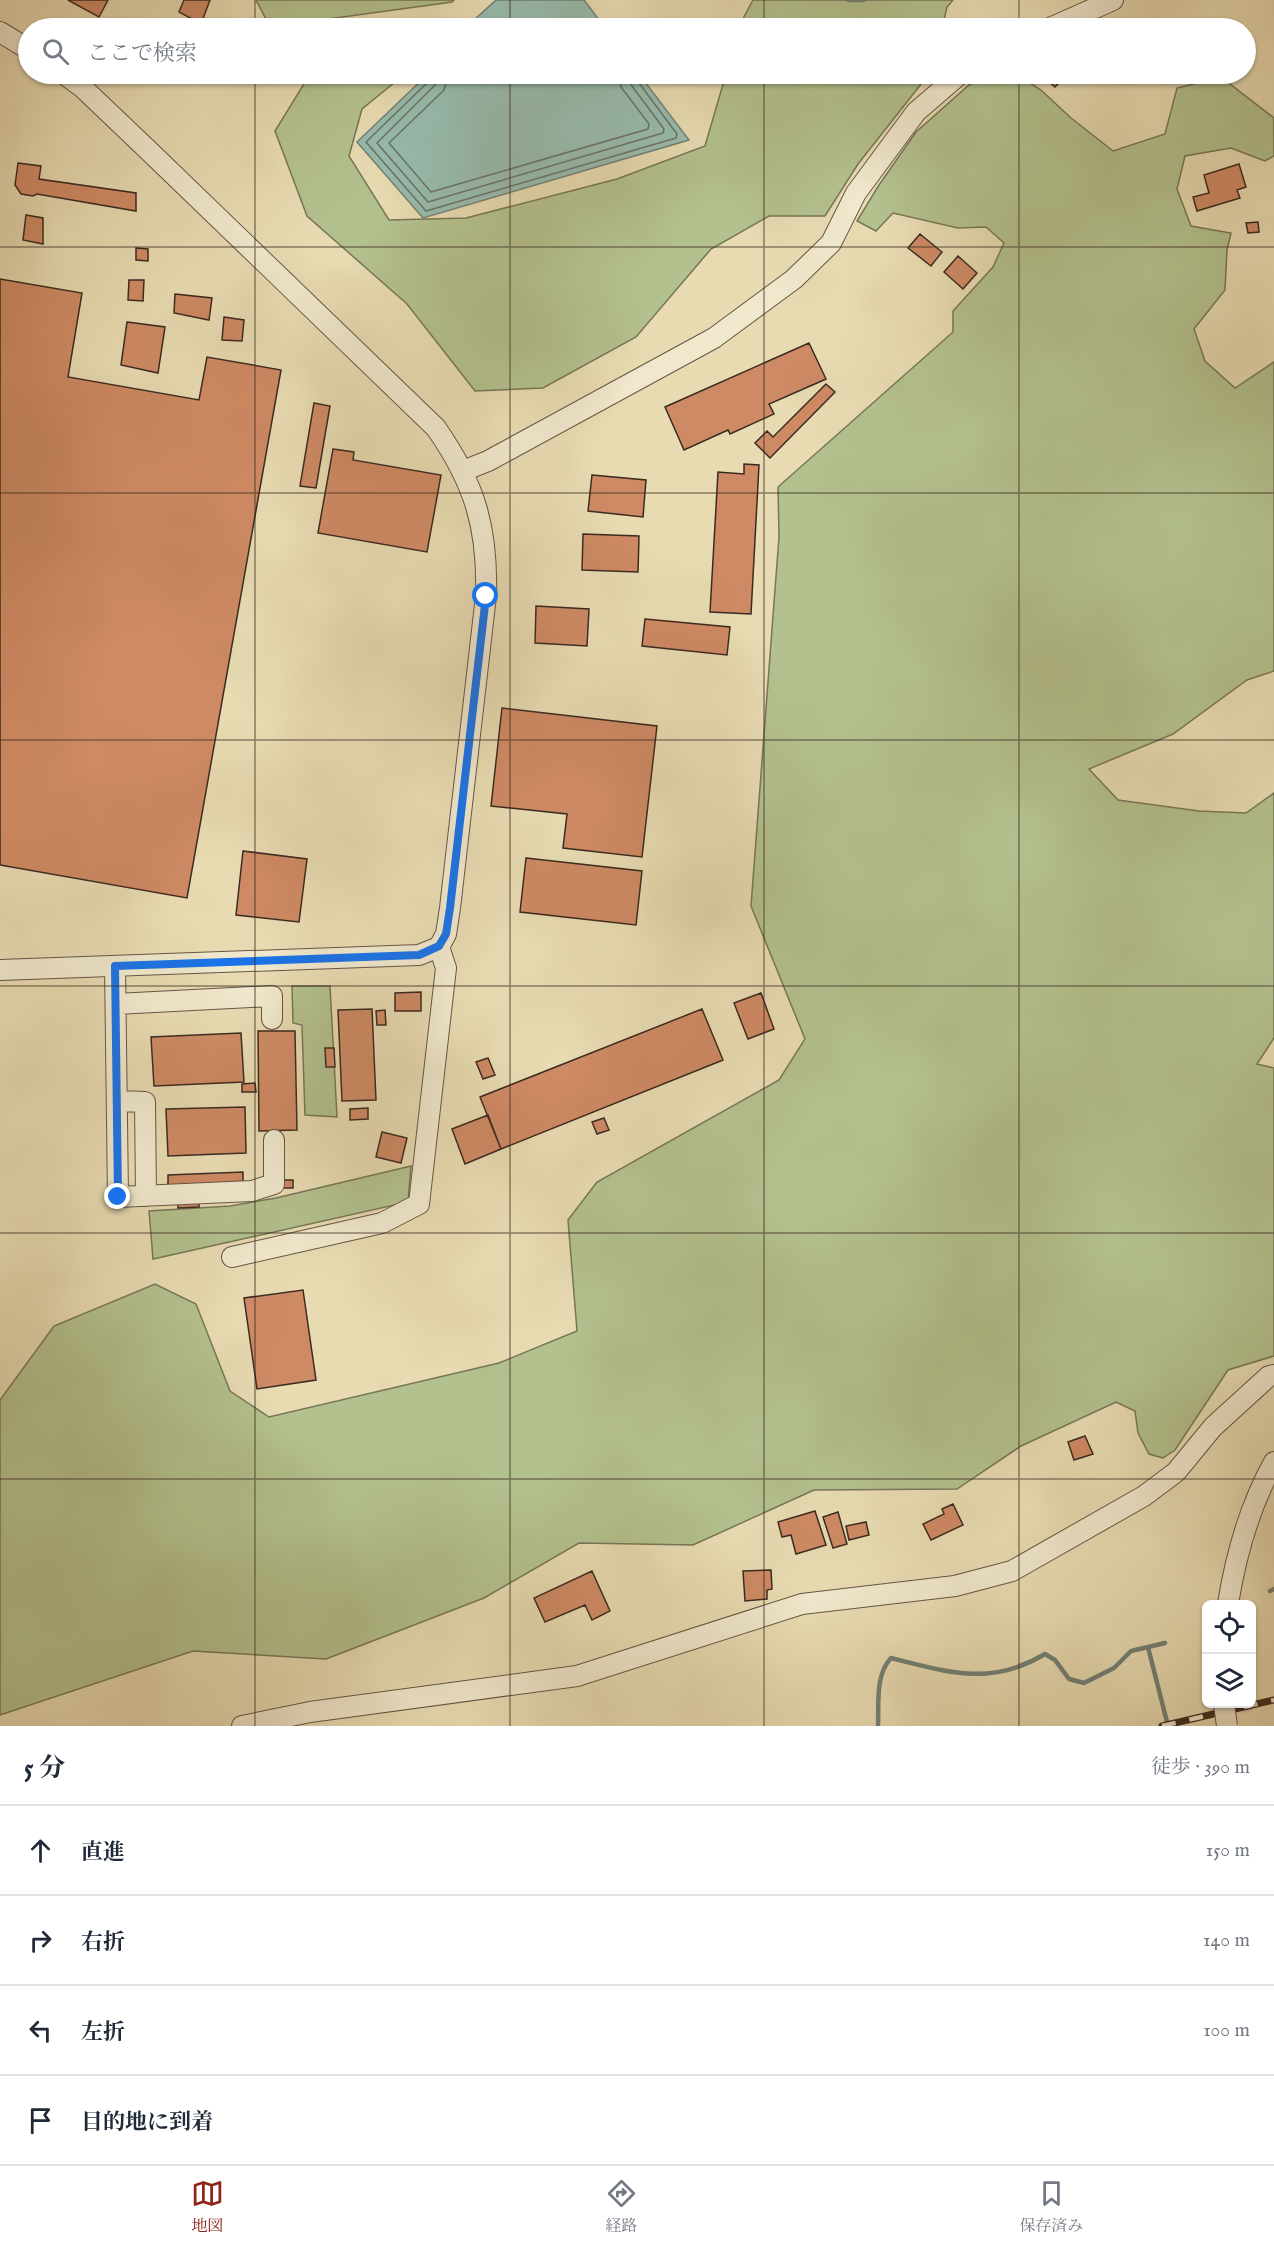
<!DOCTYPE html>
<html lang="ja">
<meta charset="utf-8">
<style>
body{margin:0;font-family:"IM FELL English","Noto Serif JP",serif;background:#f2f2f3;color:#1f2937}
.controls{position:absolute;right:18px;bottom:18px;display:grid;overflow:hidden;border-radius:9px;box-shadow:0 2px 4px #0004}
.controls button{width:54px;height:54px;display:grid;place-items:center;padding:0;border:0;border-bottom:2px solid #e0e1e3;background:#fff;color:#1f2937;font:30px sans-serif}
.stop{position:absolute;width:18px;height:18px;margin:-14px;border:4px solid #1a73e8;border-radius:50%;background:#fff}
.stop.end{background:#1a73e8;border-color:#fff;box-shadow:0 2px 6px #0008}
.list{margin:0;padding:0;list-style:none}
h2{display:flex;justify-content:space-between;align-items:center;height:78px;margin:0;padding:0 24px;font-size:26px}
h2 small{font-size:20px;font-weight:400;color:#747a83}
.list li{display:grid;grid-template-columns:39px 1fr auto;gap:18px;align-items:center;box-sizing:border-box;height:90px;padding:0 24px;border-top:2px solid #e0e1e3}
.list b{display:block;font-size:22px;white-space:nowrap}
.list em{font-size:20px;font-style:normal;color:#747a83}
.icon{flex:none;width:33px;height:33px;fill:none;stroke:currentColor;stroke-width:2;stroke-linecap:round;stroke-linejoin:round}
.map{position:relative;flex:none;width:1274px;height:1726px;overflow:hidden}
.search{position:absolute;background:#fff;box-shadow:0 2px 4px #0004;left:18px;right:18px;top:18px;height:66px;display:flex;align-items:center;gap:15px;box-sizing:border-box;padding:0 21px;border-radius:33px;color:#747a83;font-size:22px}
.sheet{height:438px;background:#fff}
nav{display:flex;justify-content:space-around;align-items:center;box-sizing:border-box;height:84px;border-top:2px solid #e0e1e3;background:#fff;font-size:16px;color:#747a83}
nav a{display:grid;justify-items:center;gap:3px}
nav .on{color:#8f2418}
.map>svg:first-child{display:block}
</style>
<div class="map">
<svg width="1274" height="1726" viewBox="0 0 1274 1726">
<rect width="100%" height="100%" fill="#e8dbb2"/>
<filter id="stains"><feTurbulence type="fractalNoise" baseFrequency=".00333" numOctaves="4"/><feColorMatrix values="0 0 0 0 .2 0 0 0 0 .09 0 0 0 0 .02 0 0 0 .5 -.17"/></filter>
<radialGradient id="worn" r=".72"><stop offset=".6" stop-color="#630" stop-opacity="0"/><stop offset="1" stop-color="#630" stop-opacity=".3"/></radialGradient>
<path fill="#b3c18e" stroke="#777658" stroke-width="1.5" d="M 256,0 L 454,0 L 452,2 L 270,27 Z
M 753,0 L 953,0 L 947,7 L 942,28 L 738,28 Z
M 310,74 L 405,74 L 362,109 L 349,156 L 389,220 L 466,218 L 617,179 L 705,146 L 726,74 L 929,74 L 858,164 L 825,216 L 769,216 L 711,249 L 636,337 L 543,388 L 475,391 L 407,304 L 307,216 L 275,131 Z
M 993,74 L 1016,74 L 1041,90 L 1071,118 L 1113,151 L 1165,134 L 1177,88 L 1221,77 L 1274,118 L 1274,156 L 1265,161 L 1231,148 L 1185,156 L 1177,189 L 1191,226 L 1231,233 L 1227,250 L 1225,290 L 1194,329 L 1205,361 L 1235,388 L 1274,362 L 1274,671 L 1247,680 L 1173,734 L 1089,769 L 1118,800 L 1199,811 L 1246,813 L 1274,793 L 1274,1038 L 1257,1064 L 1274,1068 L 1274,1356 L 1228,1370 L 1175,1450 L 1163,1458 L 1149,1454 L 1138,1433 L 1135,1411 L 1116,1402 L 1021,1446 L 957,1489 L 814,1490 L 693,1545 L 579,1543 L 484,1598 L 326,1659 L 193,1651 L 0,1715 L 0,1400 L 54,1326 L 155,1284 L 196,1304 L 230,1391 L 269,1417 L 499,1363 L 577,1331 L 568,1220 L 597,1182 L 779,1080 L 805,1039 L 751,906 L 779,537 L 778,487 L 953,332 L 953,311 L 993,267 L 1004,243 L 986,227 L 958,228 L 893,213 L 876,231 L 857,221 L 879,185 L 916,132 L 969,85 Z
M 292,986 L 330,986 L 337,1117 L 305,1115 L 302,1025 L 293,1023 Z
M 411,1166 L 408,1202 L 153,1259 L 149,1211 L 230,1206 L 276,1198 Z"/>
<path fill="#97bbad" stroke="#728175" stroke-width="1.5" d="M 496,0 L 584,0 L 605,28 L 476,28 L 473,21 Z
M 428,74 L 639,74 L 689,140 L 423,218 L 357,142 Z"/>
<g fill="none" stroke-linecap="round" stroke-linejoin="round">
<path stroke="#697267" stroke-width="1.5" d="M 432,74 L 430,80 L 366,142 L 426,211 L 676,138 L 677,134 L 636,79 L 635,74
M 440,74 L 435,85 L 377,143 L 428,202 L 663,133 L 664,129 L 629,82 L 627,74
M 449,74 L 444,90 L 389,143 L 431,192 L 648,129 L 649,124 L 621,87 L 618,74"/>
<path stroke="#728175" stroke-width="4.5" d="M 848,0 L 864,0
M 1270,1591 L 1274,1589
M 1148,1647 L 1168,1726
M 878,1726 C 879,1704 875,1675 891,1658 C 948,1672 990,1687 1045,1654 L 1055,1660 L 1069,1679 L 1084,1683 L 1114,1668 L 1131,1651 L 1165,1643"/>
</g>
<path fill="#ce8a64" stroke="#3b2a21" stroke-width="1.5" d="M 68,0 L 108,0 L 99,17 Z
M 184,0 L 210,0 L 201,24 L 179,12 Z
M 1040,74 L 1068,74 L 1055,87 Z
M 18,163 L 41,166 L 39,179 L 136,193 L 136,211 L 37,194 L 33,196 L 21,194 L 15,185 Z
M 1239,164 L 1246,187 L 1237,190 L 1240,198 L 1197,211 L 1193,197 L 1209,193 L 1204,175 Z
M 26,215 L 43,218 L 43,244 L 23,240 Z
M 1258,222 L 1259,232 L 1248,233 L 1246,223 Z
M 920,234 L 942,252 L 931,266 L 908,248 Z
M 136,248 L 148,249 L 148,261 L 136,260 Z
M 958,256 L 977,273 L 963,289 L 944,272 Z
M 0,279 L 82,293 L 68,377 L 199,400 L 207,357 L 281,370 L 187,898 L 0,865 Z
M 129,280 L 144,280 L 143,301 L 128,300 Z
M 175,294 L 212,298 L 209,320 L 174,313 Z
M 224,317 L 244,320 L 242,341 L 222,340 Z
M 127,322 L 165,327 L 158,373 L 121,365 Z
M 809,343 L 826,379 L 769,404 L 774,414 L 730,434 L 728,430 L 684,450 L 665,407 Z
M 826,384 L 835,392 L 770,458 L 755,443 L 767,431 L 773,437 Z
M 314,403 L 330,406 L 316,488 L 300,486 Z
M 333,449 L 354,452 L 353,460 L 441,475 L 427,552 L 318,533 Z
M 744,464 L 759,465 L 751,614 L 710,612 L 718,472 L 744,474 Z
M 592,475 L 646,480 L 643,517 L 588,511 Z
M 583,534 L 639,536 L 638,572 L 582,570 Z
M 536,606 L 589,609 L 587,646 L 535,643 Z
M 645,619 L 730,627 L 727,655 L 642,646 Z
M 502,708 L 657,726 L 642,857 L 563,848 L 567,814 L 491,806 Z
M 243,851 L 307,859 L 299,922 L 236,915 Z
M 526,858 L 642,871 L 636,925 L 520,912 Z
M 421,992 L 421,1011 L 395,1011 L 395,993 Z
M 761,993 L 774,1029 L 748,1039 L 734,1003 Z
M 372,1009 L 376,1100 L 342,1101 L 338,1010 Z
M 702,1009 L 723,1060 L 501,1149 L 480,1097 Z
M 385,1010 L 386,1025 L 377,1025 L 376,1011 Z
M 258,1031 L 295,1031 L 297,1130 L 259,1131 Z
M 241,1033 L 244,1082 L 154,1086 L 151,1037 Z
M 325,1048 L 334,1048 L 335,1067 L 326,1067 Z
M 488,1058 L 495,1075 L 483,1079 L 476,1062 Z
M 255,1083 L 256,1092 L 242,1092 L 242,1084 Z
M 245,1107 L 246,1153 L 168,1156 L 166,1109 Z
M 368,1108 L 368,1119 L 350,1120 L 350,1109 Z
M 488,1115 L 501,1149 L 465,1164 L 452,1129 Z
M 604,1118 L 609,1130 L 597,1134 L 592,1122 Z
M 382,1132 L 407,1138 L 401,1163 L 376,1157 Z
M 243,1172 L 243,1189 L 168,1192 L 168,1175 Z
M 283,1180 L 293,1180 L 293,1188 L 283,1188 Z
M 199,1200 L 199,1207 L 178,1208 L 178,1201 Z
M 303,1290 L 316,1380 L 257,1389 L 244,1298 Z
M 1085,1436 L 1093,1454 L 1074,1460 L 1068,1442 Z
M 953,1504 L 963,1525 L 931,1540 L 923,1524 L 944,1514 L 942,1509 Z
M 815,1511 L 826,1545 L 796,1554 L 791,1535 L 782,1537 L 778,1522 Z
M 838,1512 L 847,1544 L 833,1548 L 823,1517 Z
M 866,1522 L 869,1535 L 849,1540 L 846,1526 Z
M 771,1570 L 772,1589 L 767,1590 L 767,1599 L 745,1601 L 743,1571 Z
M 592,1571 L 610,1611 L 592,1620 L 585,1605 L 545,1622 L 534,1598 Z"/>
<g fill="none" stroke-linecap="round" stroke-linejoin="round">
<defs>
<path id="minor" d="M 1050,28 L 1113,0
M 0,32 L 28,49
M 463,471 L 488,461 L 714,338 L 794,279 L 831,243 L 856,193 L 916,112 L 960,74
M 115,966 L 118,1197 L 252,1191 L 274,1184 L 274,1140
M 0,970 L 419,955 L 439,947 L 446,934 L 450,908 L 486,596 C 488,528 475,484 436,428 L 148,150 L 83,88 L 64,74
M 116,1004 L 272,996 L 272,1019
M 117,1101 L 145,1102 L 146,1196
M 232,1257 L 382,1223 L 419,1204 L 446,968 L 439,947
M 1228,1604 C 1236,1554 1249,1507 1274,1462
M 242,1726 L 310,1712 L 577,1676 L 802,1604 L 955,1586 L 1012,1571 L 1144,1496 L 1176,1472 L 1213,1427 L 1269,1376 L 1274,1375"/>
</defs>
<use href="#minor" stroke="#665645" stroke-width="22"/>
<use href="#minor" stroke="#f0e8cd" stroke-width="20"/>
<defs>
<path id="rail" d="M 1162,1726 L 1274,1700"/>
</defs>
<use href="#rail" stroke="#3b2a21" stroke-width="7"/>
<use href="#rail" stroke="#f0e8cd" stroke-width="4.5" stroke-dasharray="14" stroke-linecap="butt"/>
<defs>
<path id="minor-bridge" d="M 1224,1704 L 1227,1726"/>
</defs>
<use href="#minor-bridge" stroke="#665645" stroke-width="22" stroke-linecap="butt"/>
<use href="#minor-bridge" stroke="#f0e8cd" stroke-width="20"/>
</g>
<g fill="none" stroke-linecap="round" stroke-linejoin="round">
<path stroke="#1a73e8" stroke-width="8" d="M 118,1197 L 115,966 L 419,955 L 439,946 L 446,934 L 450,908 L 486,596"/>
</g>
<path fill="none" stroke="#3b2a21" stroke-width="1.5" stroke-opacity="0.55" d="M 255,0 L 255,28M 510,0 L 510,28M 764,0 L 764,28M 1019,0 L 1019,28M 255,74 L 255,1726M 510,74 L 510,1726M 764,74 L 764,1726M 1019,74 L 1019,1726M 0,247 L 1274,247M 0,493 L 1274,493M 0,740 L 1274,740M 0,986 L 1274,986M 0,1233 L 1274,1233M 0,1479 L 1274,1479"/>
<rect width="100%" height="100%" filter="url(#stains)"/>
<rect width="100%" height="100%" fill="url(#worn)"/>
</svg>
<div class="controls">
<button><svg class="icon" aria-label="locate" viewBox="0 0 24 24"><circle cx="12" cy="12" r="6"/><path d="M12 2v4M12 18v4M2 12h4M18 12h4"/></svg></button>
<button><svg class="icon" aria-label="layers" viewBox="0 0 24 24"><path d="M12 4l9 5-9 5-9-5zM3 14l9 5 9-5"/></svg></button>
</div>
<div class="stop" style="left:486px;top:596px"></div>
<div class="stop end" style="left:118px;top:1197px"></div>
<div class="search"><svg class="icon" aria-label="search" viewBox="0 0 24 24"><circle cx="10" cy="10" r="6"/><path d="M15 15l6 6"/></svg>ここで検索</div>
</div>
<section class="sheet">
<h2>5 分<small>徒歩 · 390 m</small></h2>
<ul class="list">
<li><svg class="icon" aria-label="ahead" viewBox="0 0 24 24"><path d="M12 20V5M6 11l6-6 6 6"/></svg><div><b>直進</b></div><em>150 m</em></li>
<li><svg class="icon" aria-label="right" viewBox="0 0 24 24"><path d="M7 20v-9h11M14 6l5 5-5 5"/></svg><div><b>右折</b></div><em>140 m</em></li>
<li><svg class="icon" aria-label="left" viewBox="0 0 24 24"><path d="M17 20v-9H6M10 6l-5 5 5 5"/></svg><div><b>左折</b></div><em>100 m</em></li>
<li><svg class="icon" aria-label="arrive" viewBox="0 0 24 24"><path d="M6 21V4h12l-3 4 3 4H6"/></svg><div><b>目的地に到着</b></div></li>
</ul>
</section>
<nav>
<a class="on"><svg class="icon" aria-label="map" viewBox="0 0 24 24"><path d="M3 6l6-2 6 2 6-2v14l-6 2-6-2-6 2zM9 4v14M15 6v14"/></svg>地図</a>
<a><svg class="icon" aria-label="directions" viewBox="0 0 24 24"><path d="M12 3l9 9-9 9-9-9zM9 14v-3h6M13 9l2 2-2 2"/></svg>経路</a>
<a><svg class="icon" aria-label="saved" viewBox="0 0 24 24"><path d="M7 4h10v16l-5-4-5 4z"/></svg>保存済み</a>
</nav>
